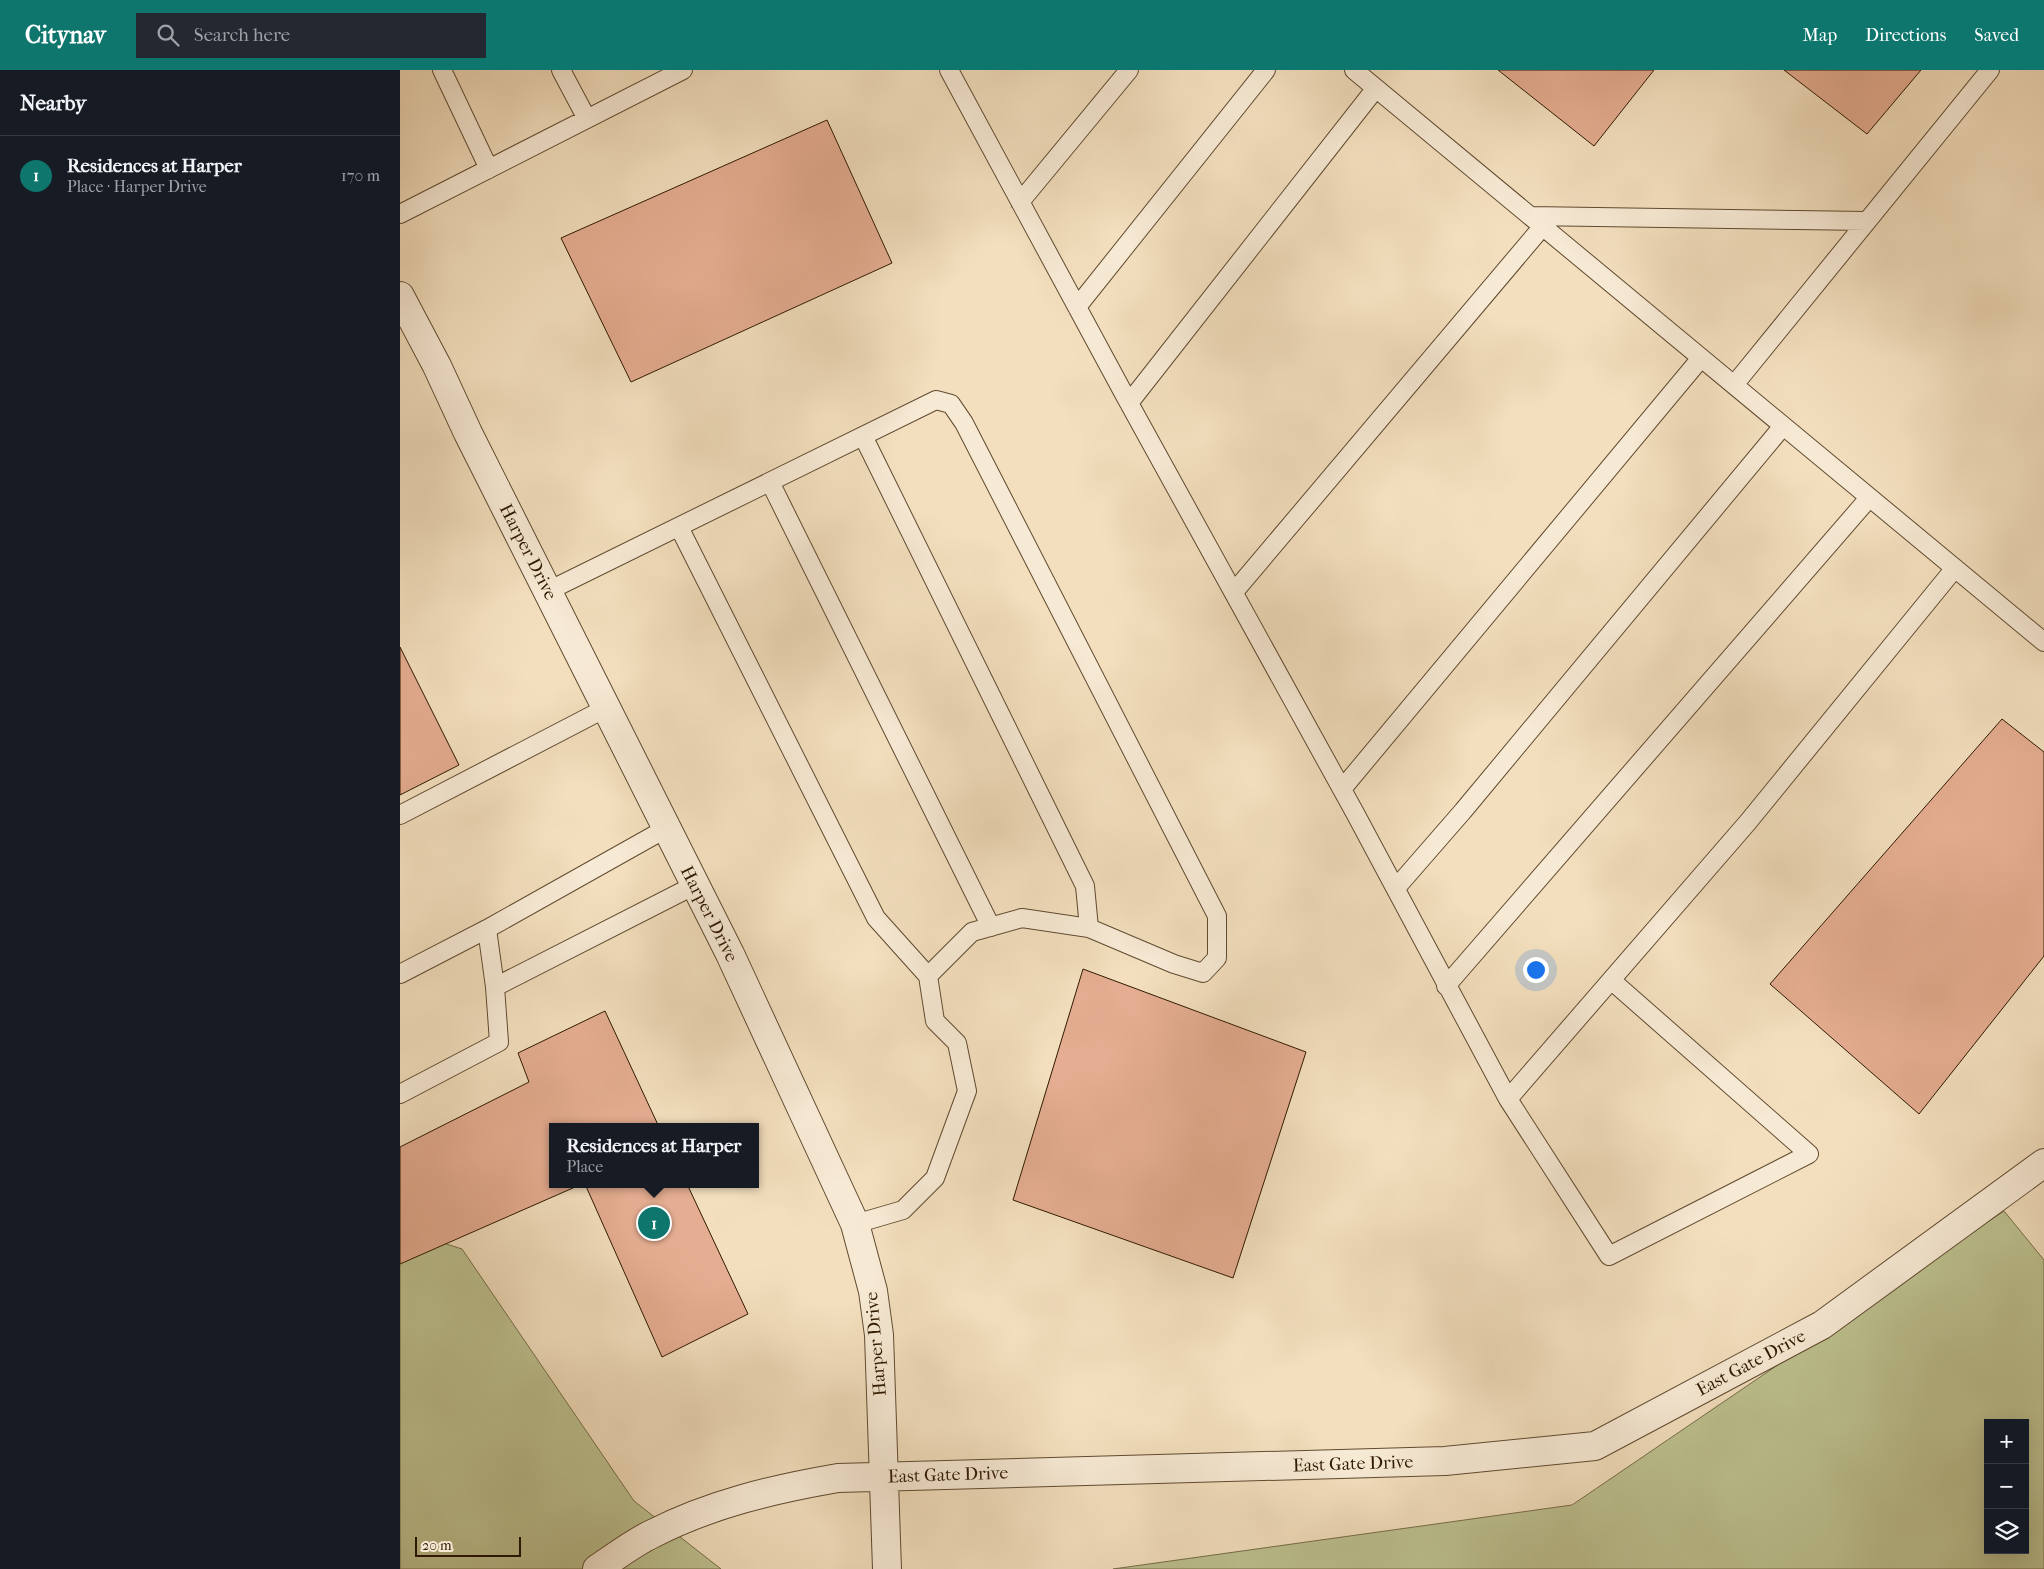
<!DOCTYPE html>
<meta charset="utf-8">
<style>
body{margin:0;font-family:"IM FELL French Canon",serif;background:#242831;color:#f1f3f6}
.controls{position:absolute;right:15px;bottom:15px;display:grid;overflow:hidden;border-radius:0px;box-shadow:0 5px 20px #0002}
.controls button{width:45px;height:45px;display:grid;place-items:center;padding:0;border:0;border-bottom:1px solid #363941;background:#171b24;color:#f1f3f6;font:25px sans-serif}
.scale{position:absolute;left:15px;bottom:12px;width:106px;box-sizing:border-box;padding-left:5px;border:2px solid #2f1901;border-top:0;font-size:14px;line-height:18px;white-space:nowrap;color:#2f1901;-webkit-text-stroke:4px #f7ead5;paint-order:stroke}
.you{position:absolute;left:1135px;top:899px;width:18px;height:18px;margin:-12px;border:4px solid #fff;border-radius:50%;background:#1a73e8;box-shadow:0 0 0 8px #1a73e833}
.badge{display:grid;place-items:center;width:32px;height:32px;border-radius:50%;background:#0f766e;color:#fff;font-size:16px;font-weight:700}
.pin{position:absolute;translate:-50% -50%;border:2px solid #fff;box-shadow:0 1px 5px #0006}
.popup{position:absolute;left:149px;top:1053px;width:210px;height:65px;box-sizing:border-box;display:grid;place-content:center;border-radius:0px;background:#171b24;filter:drop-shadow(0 1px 4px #0005);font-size:16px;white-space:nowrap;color:#9ea1a6}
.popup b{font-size:19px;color:#f1f3f6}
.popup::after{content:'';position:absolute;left:50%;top:100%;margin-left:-10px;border:10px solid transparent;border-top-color:#171b24}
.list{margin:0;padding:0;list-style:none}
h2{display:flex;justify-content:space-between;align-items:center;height:65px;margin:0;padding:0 20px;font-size:21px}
h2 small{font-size:16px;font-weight:400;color:#9ea1a6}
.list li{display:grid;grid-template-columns:32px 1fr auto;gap:15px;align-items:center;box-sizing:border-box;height:80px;padding:0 20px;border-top:1px solid #363941}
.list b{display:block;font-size:19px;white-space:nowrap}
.list p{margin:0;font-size:16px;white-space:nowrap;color:#9ea1a6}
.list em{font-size:16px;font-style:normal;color:#9ea1a6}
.icon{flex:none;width:28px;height:28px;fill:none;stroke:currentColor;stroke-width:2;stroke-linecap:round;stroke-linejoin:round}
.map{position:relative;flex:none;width:1644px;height:1499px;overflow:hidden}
header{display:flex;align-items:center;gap:30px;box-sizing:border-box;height:70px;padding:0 25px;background:#0f766e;color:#fff}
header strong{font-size:24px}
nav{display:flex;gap:28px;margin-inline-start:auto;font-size:18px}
.search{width:350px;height:45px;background:#242831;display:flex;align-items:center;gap:12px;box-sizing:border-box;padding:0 18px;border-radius:0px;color:#9ea1a6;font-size:19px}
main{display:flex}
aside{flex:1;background:#171b24}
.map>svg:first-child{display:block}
</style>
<header>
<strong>Citynav</strong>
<div class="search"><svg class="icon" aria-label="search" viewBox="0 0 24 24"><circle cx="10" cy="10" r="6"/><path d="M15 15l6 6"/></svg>Search here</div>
<nav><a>Map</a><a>Directions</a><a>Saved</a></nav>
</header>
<main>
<aside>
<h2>Nearby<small></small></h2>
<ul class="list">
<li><span class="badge">1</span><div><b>Residences at Harper</b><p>Place · Harper Drive</p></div><em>170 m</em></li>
</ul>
</aside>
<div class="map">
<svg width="1644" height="1499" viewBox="0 0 1644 1499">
<rect width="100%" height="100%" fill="#f3dfbe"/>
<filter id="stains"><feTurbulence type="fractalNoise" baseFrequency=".004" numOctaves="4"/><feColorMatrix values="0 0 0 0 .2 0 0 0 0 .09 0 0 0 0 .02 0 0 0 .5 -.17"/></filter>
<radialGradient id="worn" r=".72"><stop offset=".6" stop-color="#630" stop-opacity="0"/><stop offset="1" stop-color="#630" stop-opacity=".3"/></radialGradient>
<path fill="#bdc190" stroke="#766d48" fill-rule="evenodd" d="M 1604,1141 L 1644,1190 L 1644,1499 L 713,1499 L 1172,1435 ZM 1588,1353 L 1625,1353 L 1625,1480 L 1588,1480 Z
M 0,1159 L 62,1179 L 234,1431 L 321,1499 L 0,1499 Z"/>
<path fill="#e5ad91" stroke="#2f1901" d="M 1098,0 L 1254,0 L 1194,76 Z
M 1384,0 L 1521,0 L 1467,64 Z
M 427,50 L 492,193 L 231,312 L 161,168 Z
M 0,577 L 59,695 L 0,725 Z
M 1602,649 L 1644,682 L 1644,886 L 1519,1044 L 1370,914 Z
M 683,899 L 906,982 L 833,1208 L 613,1130 Z
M 205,941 L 259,1057 L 153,1057 L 153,1114 L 182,1114 L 0,1194 L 0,1077 L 129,1012 L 118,983 Z
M 185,1114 L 287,1114 L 348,1244 L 262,1287 Z"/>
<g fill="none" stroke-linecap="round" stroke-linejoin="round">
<defs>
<path id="lane" d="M 42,0 L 89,99
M 161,0 L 187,49
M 549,0 L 724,324 L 955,743 L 1108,1029 L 1348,752 L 1555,498
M 954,0 L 1644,572
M 620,132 L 729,0
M 0,144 L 283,0
M 1130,146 L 1467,151
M 677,237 L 866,0
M 1334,315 L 1590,0
M 729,333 L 976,18
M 463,366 L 685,816 L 689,858
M 370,412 L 591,857
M 279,457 L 476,848 L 528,906
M 148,521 L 536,330 L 551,334 L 564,353 L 817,846 L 817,888 L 803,903 L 774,894 L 689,858 L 622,848 L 572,862 L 528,906 L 535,951 L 557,973 L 567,1021 L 535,1108 L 503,1140 L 455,1154
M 834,522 L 1143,156
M 942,719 L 1301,288
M 0,745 L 206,638
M 996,818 L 1063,741 L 1383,356
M 0,904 L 87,859 L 267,758
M 1046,916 L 1469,428
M 95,917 L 295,815
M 0,1024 L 99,972 L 95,917 L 87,859
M 1108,1029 L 1209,1186 L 1409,1084 L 1211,910"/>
<path id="street" d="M 0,226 L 37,296 L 68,363 L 330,884 L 455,1154 L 473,1221 L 479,1265 L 487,1499
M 197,1499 C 215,1487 233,1473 252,1464 C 310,1434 374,1419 438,1408 L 1045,1391 L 1195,1376 L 1422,1255 L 1644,1093"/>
</defs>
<use href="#lane" stroke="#604a30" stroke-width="20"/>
<use href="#street" stroke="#604a30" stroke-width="30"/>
<use href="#lane" stroke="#f7ead5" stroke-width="18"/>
<use href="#street" stroke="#f7ead5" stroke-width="28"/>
</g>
<g text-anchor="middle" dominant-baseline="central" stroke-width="4" stroke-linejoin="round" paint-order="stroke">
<g font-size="18" fill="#2f1901" stroke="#f7ead5">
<text transform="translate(128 482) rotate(63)">Harper Drive</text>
<text transform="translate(309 844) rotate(63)">Harper Drive</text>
<text transform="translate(476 1274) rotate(-95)">Harper Drive</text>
<text transform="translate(1351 1293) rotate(-28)">East Gate Drive</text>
<text transform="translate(953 1394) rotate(-2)">East Gate Drive</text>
<text transform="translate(548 1405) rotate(-2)">East Gate Drive</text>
</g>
</g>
<rect width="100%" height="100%" filter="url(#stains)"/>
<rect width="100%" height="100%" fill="url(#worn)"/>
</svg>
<div class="controls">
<button>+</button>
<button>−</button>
<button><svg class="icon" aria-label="layers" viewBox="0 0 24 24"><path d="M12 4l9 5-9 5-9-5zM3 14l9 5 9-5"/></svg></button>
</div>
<div class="scale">20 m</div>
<div class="you"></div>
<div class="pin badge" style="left:254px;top:1153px">1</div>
<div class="popup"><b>Residences at Harper</b>Place</div>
</div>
</main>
